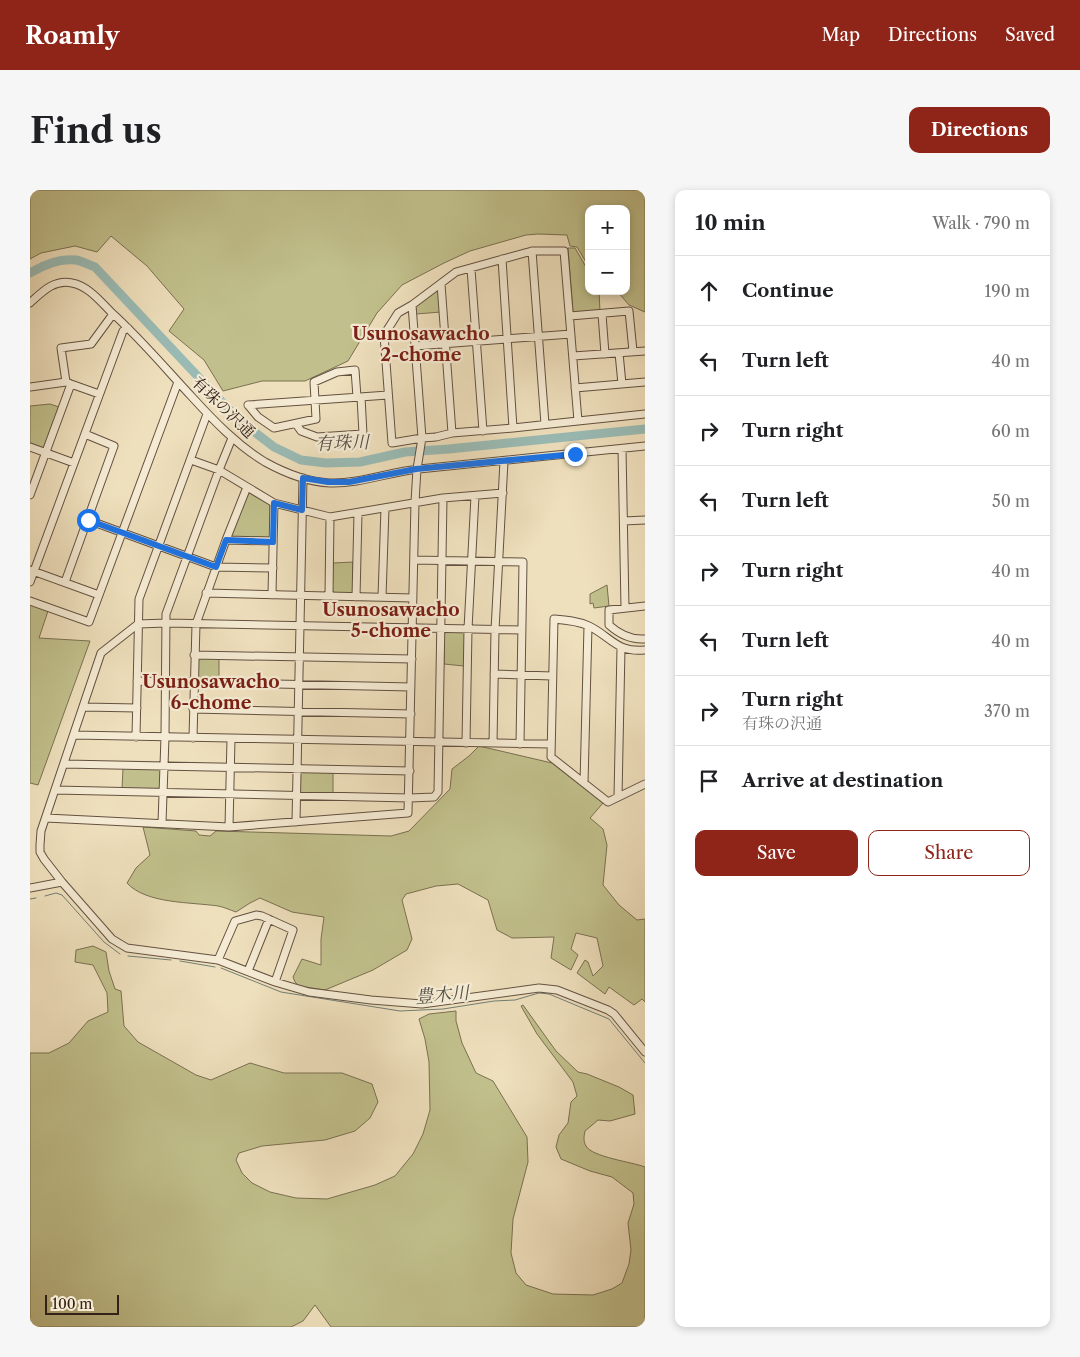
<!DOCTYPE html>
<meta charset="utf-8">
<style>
body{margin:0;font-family:"Libre Caslon Text","Noto Serif JP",serif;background:#f6f6f6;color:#202124}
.controls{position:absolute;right:15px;top:15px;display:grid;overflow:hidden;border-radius:10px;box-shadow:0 2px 8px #0003}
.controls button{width:45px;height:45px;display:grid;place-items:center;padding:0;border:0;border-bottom:1px solid #e0e0e0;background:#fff;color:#202124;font:25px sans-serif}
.scale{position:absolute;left:15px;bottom:12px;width:74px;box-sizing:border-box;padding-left:5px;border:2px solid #342118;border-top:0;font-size:14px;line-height:18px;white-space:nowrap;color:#342118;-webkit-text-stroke:4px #f5ebd4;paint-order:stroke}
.stop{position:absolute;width:15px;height:15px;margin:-11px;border:4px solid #1a73e8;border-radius:50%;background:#fff}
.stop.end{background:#1a73e8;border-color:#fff;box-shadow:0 1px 5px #0008}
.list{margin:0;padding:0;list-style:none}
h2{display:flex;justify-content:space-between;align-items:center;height:65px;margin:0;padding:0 20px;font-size:21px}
h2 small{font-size:16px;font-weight:400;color:#757577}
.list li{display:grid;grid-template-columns:32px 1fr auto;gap:15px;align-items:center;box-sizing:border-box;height:70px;padding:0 20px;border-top:1px solid #e0e0e0}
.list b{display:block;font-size:19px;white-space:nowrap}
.list p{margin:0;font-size:16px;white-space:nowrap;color:#757577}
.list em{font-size:16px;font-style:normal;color:#757577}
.actions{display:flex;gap:10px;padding:15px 20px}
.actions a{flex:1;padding:11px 0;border:1px solid #8f2418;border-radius:10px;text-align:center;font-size:18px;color:#8f2418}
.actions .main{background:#8f2418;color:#fff}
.icon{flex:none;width:28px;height:28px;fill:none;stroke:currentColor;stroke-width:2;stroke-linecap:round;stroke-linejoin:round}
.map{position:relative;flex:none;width:615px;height:1137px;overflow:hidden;border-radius:10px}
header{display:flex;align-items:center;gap:30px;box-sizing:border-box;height:70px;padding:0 25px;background:#8f2418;color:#fff}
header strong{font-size:24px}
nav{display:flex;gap:28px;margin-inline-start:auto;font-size:18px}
.intro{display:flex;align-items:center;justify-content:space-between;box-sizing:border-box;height:120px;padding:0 30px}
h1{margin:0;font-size:35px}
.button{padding:12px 22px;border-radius:10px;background:#8f2418;color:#fff;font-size:18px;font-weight:700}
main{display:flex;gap:30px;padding:0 30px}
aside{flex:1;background:#fff;border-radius:10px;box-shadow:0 2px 8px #0003}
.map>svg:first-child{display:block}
</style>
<header>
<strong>Roamly</strong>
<nav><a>Map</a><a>Directions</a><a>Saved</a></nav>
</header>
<div class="intro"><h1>Find us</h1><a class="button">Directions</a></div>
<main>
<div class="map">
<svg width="615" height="1137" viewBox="0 0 615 1137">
<rect width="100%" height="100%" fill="#efe0bd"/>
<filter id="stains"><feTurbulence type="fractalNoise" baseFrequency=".004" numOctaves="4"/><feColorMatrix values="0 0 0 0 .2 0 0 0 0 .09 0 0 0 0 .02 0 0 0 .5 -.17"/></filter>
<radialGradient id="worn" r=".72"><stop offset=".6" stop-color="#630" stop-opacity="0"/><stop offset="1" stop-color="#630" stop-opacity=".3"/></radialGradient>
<path fill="#c1c08c" stroke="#7a7052" d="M 0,0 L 615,0 L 615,122 L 599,115 L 587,101 L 596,101 L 596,19 L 559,19 L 559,77 L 547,57 L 540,56 L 537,45 L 508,44 L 496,45 L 440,61 L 414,73 L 372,95 L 347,123 L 318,171 L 275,191 L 232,191 L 193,201 L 174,170 L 139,141 L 154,119 L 117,76 L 81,46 L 67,62 L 45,56 L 11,63 L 0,69 Z
M 538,58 L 545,58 L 559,82 L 559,101 L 569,101 L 570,122 L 545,123 L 543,122 Z
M 407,101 L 409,102 L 411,122 L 386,124 L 386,116 Z
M 20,214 L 29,217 L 16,256 L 12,258 L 0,254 L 0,216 Z
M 220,303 L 239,314 L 240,317 L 240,349 L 202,349 L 200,346 L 218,304 Z
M 323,372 L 323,402 L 321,404 L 303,404 L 301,402 L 303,373 Z
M 577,395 L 579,416 L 564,418 L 563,413 L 560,414 L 560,404 Z
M 0,414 L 18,421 L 9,448 L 60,451 L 8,595 L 0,593 Z
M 416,442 L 433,442 L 435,444 L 434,476 L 414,474 L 414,445 Z
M 168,468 L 189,468 L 189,490 L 167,490 Z
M 449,556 L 522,573 L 573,613 L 560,628 L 573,639 L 577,655 L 573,695 L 589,715 L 607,730 L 615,729 L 615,812 L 612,809 L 604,815 L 579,797 L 575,804 L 547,783 L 555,770 L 558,772 L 563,786 L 573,776 L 567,748 L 546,743 L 541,759 L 548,765 L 541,780 L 521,768 L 524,747 L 482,748 L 467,740 L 458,710 L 428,694 L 406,696 L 376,704 L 372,710 L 382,749 L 377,760 L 343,780 L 295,800 L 269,796 L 265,792 L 263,787 L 272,769 L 291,775 L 291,749 L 294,727 L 262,722 L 230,708 L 220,713 L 206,722 C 200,720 194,717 188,716 C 161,712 116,714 97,693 L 106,678 L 120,665 L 113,637 L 166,641 L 169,645 L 180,646 L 186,641 L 361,646 L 379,641 L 420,599 L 422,579 L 439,566 Z
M 93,578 L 131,579 L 130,600 L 92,599 Z
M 271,581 L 303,583 L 303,604 L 271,603 L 269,602 L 270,583 Z
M 63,756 L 76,762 L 79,781 L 85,799 L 91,801 L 94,836 L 108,852 L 166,885 L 181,890 L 220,873 L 254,883 L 312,883 L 342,894 L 348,912 L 340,928 L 325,941 L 295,950 L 232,956 L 209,963 L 206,970 L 212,983 L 222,993 L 240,1002 L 266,1008 L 297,1009 L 345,995 L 365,986 L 383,964 L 393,944 L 400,920 L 399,872 L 395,849 L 389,829 L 399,824 L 426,821 L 426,831 L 432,853 L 446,883 L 463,891 L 497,947 L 498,972 L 483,1029 L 481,1063 L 486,1083 L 496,1095 L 523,1104 L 563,1105 L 582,1099 L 592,1093 L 599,1074 L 601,1060 L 598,1033 L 604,1014 L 603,1003 L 582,987 L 560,981 L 531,969 L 526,957 L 529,945 L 538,933 L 541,912 L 547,906 L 543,892 L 507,844 L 491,816 L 493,815 L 526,861 L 548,882 L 557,884 L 589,897 L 603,905 L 605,924 L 580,931 L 568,930 L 555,941 C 554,946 553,951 556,956 C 562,967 602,972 615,977 L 615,1137 L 301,1137 L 285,1115 L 273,1131 L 261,1137 L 0,1137 L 0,863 L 19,863 L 39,853 L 58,831 L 78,822 L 77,803 L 63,775 L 45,772 L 46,760 Z"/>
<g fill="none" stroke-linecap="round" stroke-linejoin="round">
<path stroke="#717e77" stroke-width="1" d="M 15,706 L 26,703 L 32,705 L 74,752 L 90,764
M 0,709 L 6,708
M 98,766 L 141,770
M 150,771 L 185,777
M 191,778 L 251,802 L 370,821 L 413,819 L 464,811 L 485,810 L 509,803 L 519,804 L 579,829 L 615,873"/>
<path stroke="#9abcb6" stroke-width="9" d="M 0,83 C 13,75 30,68 46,70 C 52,71 59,75 65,77 L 206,227 L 218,237 L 244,257 L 271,270 L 296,273 L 330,272 L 375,262 L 419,259 L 615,239"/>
<defs>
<path id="minor" d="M 502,61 L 515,234
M 472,69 L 483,238
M 441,79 L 453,241
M 411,94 L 422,243
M 0,113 C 12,102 24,89 42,93 C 58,96 70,111 81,122 C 110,148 135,178 162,207 C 184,231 207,255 235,272 C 255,283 277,292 300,293 C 330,294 359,282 389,279 C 464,271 540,264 615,256
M 572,124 L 575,164
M 540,126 L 599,121 L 603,161
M 385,156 L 541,144
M 589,163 L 592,194
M 543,166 L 615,161
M 36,192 L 31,158 L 61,154 L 83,124
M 0,197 L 36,192 L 39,193
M 545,198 L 615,192
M 218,215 L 228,227 L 244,238 L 286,229 L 284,192 L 307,182 L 325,180 L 327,207
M 218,215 L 358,205
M 548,231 L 534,61 L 502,61 L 426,82 L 382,115 L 368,123 L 354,145 L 362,253 L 392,248 L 406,247 L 422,243 L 483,238 L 548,231 L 615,224
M 266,234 L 271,241 L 287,247 L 333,244 L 331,207
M 0,257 L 44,273
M 592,259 L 595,418
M 161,270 L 189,280 L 244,313 L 300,327 L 413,308 L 473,303
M 0,305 L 41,194 L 69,204
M 58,330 L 186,377 L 243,378
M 594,331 L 615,330
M 196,350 L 243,351
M 384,370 L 493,372 L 490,554
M 0,380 L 69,405
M 0,392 L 93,141 L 98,138
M 35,392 L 84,256 L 55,244
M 176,403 L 383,408
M 242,405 L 244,313
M 299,406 L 300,327
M 326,407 L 328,323
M 352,407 L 355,318
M 0,411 L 59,432 L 148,192
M 615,416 L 579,420 L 579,435 C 589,444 601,450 615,449
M 492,440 L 137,433 L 108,434 L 71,463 L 11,641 L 10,655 L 10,662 L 14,669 L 32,692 L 82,749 L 97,758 L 188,770 L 245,792 L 279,802 L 341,810 L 392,814 L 509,798 L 527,800 L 578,820 L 584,824 L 615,862
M 615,460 C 587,463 581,447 559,436 C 548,431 536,430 524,429 L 521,567 L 578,612 L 615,594
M 164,465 L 382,469
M 464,484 L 522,486
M 107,491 L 381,497
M 53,517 L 107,518
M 163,519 L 381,524
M 44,545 L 521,554
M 106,547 L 109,409 L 177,224
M 163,548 L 166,434 L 196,350 L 217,297
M 436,553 L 438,439 L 445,306
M 463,553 L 465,440 L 474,271
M 35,574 L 380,581
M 554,593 L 558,436
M 26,600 L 380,608 L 404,607 L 408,602 L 413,308
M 588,607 L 591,458
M 16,628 L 199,637 L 378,623 L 385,312 L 387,279 L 392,248 L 382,115
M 266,632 L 273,288
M 132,633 L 135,547 L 136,424 L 189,280 L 202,248
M 199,637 L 201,549
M 0,698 L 32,692
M 188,770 L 205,731 L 226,725 L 232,726 L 263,740 L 245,792
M 218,781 L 239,729"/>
</defs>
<use href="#minor" stroke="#635141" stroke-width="9"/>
<use href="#minor" stroke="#f5ebd4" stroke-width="7"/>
</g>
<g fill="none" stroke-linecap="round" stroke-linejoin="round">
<path stroke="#1a73e8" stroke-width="6" d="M 58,330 L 186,377 L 196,350 L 243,352 L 244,313 L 272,320 L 273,288 L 298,292 L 319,292 L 386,279 L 545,264"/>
</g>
<g text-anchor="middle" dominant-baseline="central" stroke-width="4.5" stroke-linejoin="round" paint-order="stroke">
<g font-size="16" fill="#342118" stroke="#f5ebd4">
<text transform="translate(194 217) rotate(44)">有珠の沢通</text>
</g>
<g font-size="18" font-weight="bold" fill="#7a1f14" stroke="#f5ebd4">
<text x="391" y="144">Usunosawacho<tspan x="391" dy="21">2-chome</tspan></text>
<text x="361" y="420">Usunosawacho<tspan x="361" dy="21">5-chome</tspan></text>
<text x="181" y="492">Usunosawacho<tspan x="181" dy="21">6-chome</tspan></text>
</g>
<g font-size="18" font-style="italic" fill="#535047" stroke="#f5ebd4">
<text transform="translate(312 253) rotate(-2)">有珠川</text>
<text transform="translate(412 805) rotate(-5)">豊木川</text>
</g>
</g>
<rect width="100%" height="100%" filter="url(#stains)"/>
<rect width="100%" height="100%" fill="url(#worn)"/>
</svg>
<div class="controls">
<button>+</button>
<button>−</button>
</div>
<div class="scale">100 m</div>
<div class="stop" style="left:58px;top:330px"></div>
<div class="stop end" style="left:545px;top:264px"></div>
</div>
<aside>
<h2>10 min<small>Walk · 790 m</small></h2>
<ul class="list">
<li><svg class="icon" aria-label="ahead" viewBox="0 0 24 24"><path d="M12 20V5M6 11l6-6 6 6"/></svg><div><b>Continue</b></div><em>190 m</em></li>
<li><svg class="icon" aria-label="left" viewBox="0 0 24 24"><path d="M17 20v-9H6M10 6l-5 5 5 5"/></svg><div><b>Turn left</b></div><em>40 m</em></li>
<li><svg class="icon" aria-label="right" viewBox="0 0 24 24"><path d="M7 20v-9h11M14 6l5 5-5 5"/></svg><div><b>Turn right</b></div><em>60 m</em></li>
<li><svg class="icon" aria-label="left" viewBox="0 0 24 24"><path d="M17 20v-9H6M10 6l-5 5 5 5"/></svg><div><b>Turn left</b></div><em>50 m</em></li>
<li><svg class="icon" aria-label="right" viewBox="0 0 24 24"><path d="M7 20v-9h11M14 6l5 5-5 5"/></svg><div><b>Turn right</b></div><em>40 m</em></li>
<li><svg class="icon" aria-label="left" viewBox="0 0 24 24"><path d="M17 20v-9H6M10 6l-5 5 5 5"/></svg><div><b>Turn left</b></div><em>40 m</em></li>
<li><svg class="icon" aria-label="right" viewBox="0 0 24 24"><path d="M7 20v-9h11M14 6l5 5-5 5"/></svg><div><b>Turn right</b><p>有珠の沢通</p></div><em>370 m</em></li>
<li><svg class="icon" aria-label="arrive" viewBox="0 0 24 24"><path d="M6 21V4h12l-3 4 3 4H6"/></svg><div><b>Arrive at destination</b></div></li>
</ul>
<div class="actions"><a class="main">Save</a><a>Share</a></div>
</aside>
</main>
